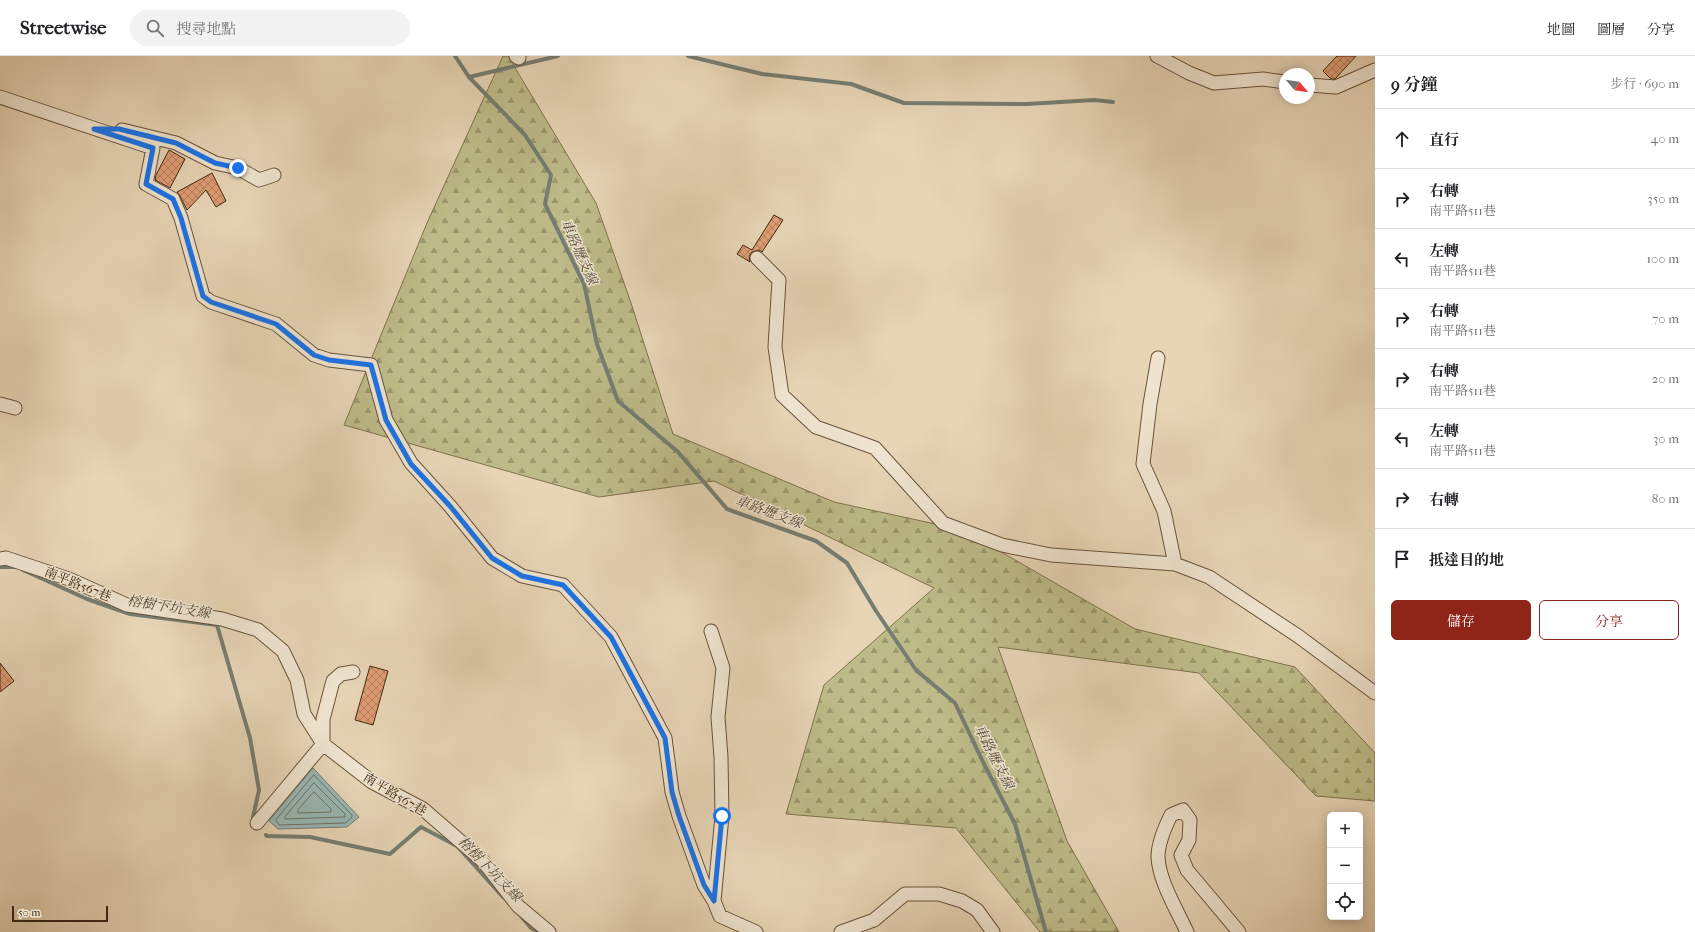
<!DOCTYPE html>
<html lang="zh-TW">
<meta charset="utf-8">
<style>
body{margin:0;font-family:"IM FELL French Canon","Noto Serif TC",serif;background:#f2f2f2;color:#202124}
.controls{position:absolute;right:12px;bottom:12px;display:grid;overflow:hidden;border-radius:6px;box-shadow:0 2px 10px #0003}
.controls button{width:36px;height:36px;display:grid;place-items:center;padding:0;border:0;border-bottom:1px solid #e0e0e0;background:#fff;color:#202124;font:20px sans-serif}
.compass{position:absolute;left:1279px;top:12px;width:36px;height:36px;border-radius:50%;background:#fff;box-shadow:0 2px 10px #0003;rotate:119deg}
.scale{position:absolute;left:12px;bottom:10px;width:96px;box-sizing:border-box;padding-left:4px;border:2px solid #41280f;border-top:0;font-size:11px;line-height:14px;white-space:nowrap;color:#41280f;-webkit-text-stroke:3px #efe4d0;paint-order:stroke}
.stop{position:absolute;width:12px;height:12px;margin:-9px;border:3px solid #1a73e8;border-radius:50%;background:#fff}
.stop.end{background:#1a73e8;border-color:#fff;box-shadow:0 1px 4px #0008}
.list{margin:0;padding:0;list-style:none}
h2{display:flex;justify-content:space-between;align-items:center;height:52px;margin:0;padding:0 16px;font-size:17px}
h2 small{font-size:13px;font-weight:400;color:#757577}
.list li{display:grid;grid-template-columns:26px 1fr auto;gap:12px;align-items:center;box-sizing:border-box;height:60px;padding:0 16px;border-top:1px solid #e0e0e0}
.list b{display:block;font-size:15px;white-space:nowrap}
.list p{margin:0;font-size:13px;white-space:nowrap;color:#757577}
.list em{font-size:13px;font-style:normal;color:#757577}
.actions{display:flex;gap:8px;padding:12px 16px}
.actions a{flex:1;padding:9px 0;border:1px solid #8f2418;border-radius:6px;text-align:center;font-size:14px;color:#8f2418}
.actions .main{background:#8f2418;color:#fff}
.icon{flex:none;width:22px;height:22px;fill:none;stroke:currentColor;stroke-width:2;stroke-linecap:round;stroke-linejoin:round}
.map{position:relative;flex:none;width:1375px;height:876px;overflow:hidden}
header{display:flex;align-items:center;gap:24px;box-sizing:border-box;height:56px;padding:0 20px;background:#fff;border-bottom:1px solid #e0e0e0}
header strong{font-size:19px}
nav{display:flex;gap:22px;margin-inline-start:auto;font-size:14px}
.search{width:280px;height:36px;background:#f2f2f2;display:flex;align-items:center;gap:10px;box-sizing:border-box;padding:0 14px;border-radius:22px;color:#757577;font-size:15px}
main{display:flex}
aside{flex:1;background:#fff}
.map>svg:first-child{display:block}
</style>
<header>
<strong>Streetwise</strong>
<div class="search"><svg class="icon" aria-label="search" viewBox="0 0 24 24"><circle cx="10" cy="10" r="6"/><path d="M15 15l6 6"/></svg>搜尋地點</div>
<nav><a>地圖</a><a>圖層</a><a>分享</a></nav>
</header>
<main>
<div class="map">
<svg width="1375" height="876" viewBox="0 0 1375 876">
<defs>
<pattern id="forest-firs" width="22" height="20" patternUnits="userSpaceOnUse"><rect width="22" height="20" fill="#bdbb89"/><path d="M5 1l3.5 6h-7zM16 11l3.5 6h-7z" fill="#9b986e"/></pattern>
<pattern id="building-cross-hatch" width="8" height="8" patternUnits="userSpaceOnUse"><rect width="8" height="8" fill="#e09d75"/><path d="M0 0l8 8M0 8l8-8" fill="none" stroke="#b7805e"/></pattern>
</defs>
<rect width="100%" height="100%" fill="#e7d5b6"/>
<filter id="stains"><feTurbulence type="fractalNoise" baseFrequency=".005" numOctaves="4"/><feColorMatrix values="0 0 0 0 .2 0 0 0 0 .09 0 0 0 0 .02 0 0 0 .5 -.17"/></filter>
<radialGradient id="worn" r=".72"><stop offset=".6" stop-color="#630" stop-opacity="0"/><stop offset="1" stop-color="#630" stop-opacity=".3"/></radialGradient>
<path fill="url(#forest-firs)" stroke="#7f724c" d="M 503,0 L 508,0 L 596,147 L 631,247 L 673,378 L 834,446 L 963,474 L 1135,573 L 1295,611 L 1375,697 L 1375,745 L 1316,740 L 1199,617 L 998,591 L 1067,785 L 1119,876 L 1040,876 L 956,772 L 786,758 L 824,629 L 934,532 L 714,425 L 599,441 L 344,369 L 427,167 Z"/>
<path fill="#98b7b5" stroke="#757e73" d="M 313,712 L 359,761 L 347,771 L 278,773 L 269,765 Z"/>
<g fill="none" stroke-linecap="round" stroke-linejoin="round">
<path stroke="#6c7062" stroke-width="1" d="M 314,719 L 352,759 L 352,761 L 345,767 L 279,769 L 276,764 Z
M 314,727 L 345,758 L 345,761 L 285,763 L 285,761 Z
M 314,736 L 331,753 L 331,756 L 298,757 L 298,754 Z"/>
<path stroke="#757e73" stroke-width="4" d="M 455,0 L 469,21 L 525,79 L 551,119 L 545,148 L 584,228 L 597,288 L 618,345 L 678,396 L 727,453 L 816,485 L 847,507 L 876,555 L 916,614 L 955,647 L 983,706 L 1015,768 L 1046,876
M 688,0 L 762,18 L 851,28 L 904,47 L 1027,48 L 1094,44 L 1113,46
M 469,21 L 558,0
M 0,511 L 17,511
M 23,514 L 87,543 L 130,558 L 217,569 L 250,682 L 259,734 L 253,761
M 266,779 L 267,780 L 310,781 L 390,798 L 421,771 L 457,790 L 503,841
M 520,859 L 531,872 L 538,876"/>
</g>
<path fill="url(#building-cross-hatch)" stroke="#41280f" d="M 1337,0 L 1356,0 L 1335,23 L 1331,23 L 1323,15 Z
M 169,94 L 185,103 L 170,132 L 155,124 L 156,119 Z
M 212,117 L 226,145 L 216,151 L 206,134 L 187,154 L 180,140 L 177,136 Z
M 774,159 L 783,164 L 762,196 L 759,194 L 752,196 L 749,200 L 750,206 L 737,198 L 743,189 L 752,194 Z
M 0,607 L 14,625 L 0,636 Z
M 370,610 L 388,615 L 373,669 L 355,664 Z"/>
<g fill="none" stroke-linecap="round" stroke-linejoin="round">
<defs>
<path id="minor" d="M 516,0 L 519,2
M 1157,0 L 1189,17 L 1214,27 L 1263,23 L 1285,26
M 1309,29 L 1336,31 L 1375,14
M 0,41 L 153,92 L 146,128 L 173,143 L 181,162 L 203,240 L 211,246 L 276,268 L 314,299 L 329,304 L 371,309 L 386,364 L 411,407 L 450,450 L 492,502 L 522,520 L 563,529 L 611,581 L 665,682 L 672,736 L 679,760 L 704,829 L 714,845
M 122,74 L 176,87 L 215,107 L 238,112 L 259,124 L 274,119
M 757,202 L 779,224 L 775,291 L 782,339 L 816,371 L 875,392 L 943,467 L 1002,489 L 1051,499 L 1175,508 L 1209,521 L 1298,580 L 1375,637
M 1158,302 L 1150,348 L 1143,408 L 1164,455 L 1175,508
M 0,348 L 15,352
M 0,503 L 6,502 L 69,523 L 127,549 L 222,563 L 258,574 L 283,595 L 297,624 L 304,658 L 323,688 L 372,726 L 423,753 L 483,805 L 518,850 L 549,876
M 711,575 L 723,612 L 718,661 L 721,701 L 722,760 L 714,845 L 720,860 L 756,876
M 257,767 L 323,688 L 323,663 L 333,625 L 341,618 L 353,616
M 841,876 L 874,864 L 905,838 L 939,838 L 962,845 L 977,854 L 993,876
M 1187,876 C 1177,854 1159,825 1158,801 C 1158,787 1165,771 1171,759 L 1183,754 L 1190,764 L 1189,784 L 1181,799 L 1187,814 L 1239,876"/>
</defs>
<use href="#minor" stroke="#6a5339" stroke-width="15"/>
<use href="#minor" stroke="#efe4d0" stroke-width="13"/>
</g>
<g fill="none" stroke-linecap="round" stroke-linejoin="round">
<path stroke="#1a73e8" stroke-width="5" d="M 238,112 L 215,107 L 176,87 L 119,73 L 94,73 L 153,92 L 146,128 L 173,143 L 181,162 L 203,240 L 211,246 L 276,268 L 314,299 L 329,304 L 371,309 L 386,364 L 411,408 L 450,450 L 492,502 L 522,520 L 563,529 L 611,581 L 665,682 L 672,736 L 679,760 L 704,829 L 714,845 L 722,760"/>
</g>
<g text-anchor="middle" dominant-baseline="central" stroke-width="3" stroke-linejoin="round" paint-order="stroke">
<g font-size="13" fill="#41280f" stroke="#efe4d0">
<text transform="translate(78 528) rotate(22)">南平路567巷</text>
<text transform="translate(395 738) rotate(31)">南平路567巷</text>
</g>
<g font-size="14" font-style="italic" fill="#574c38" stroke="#efe4d0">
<text transform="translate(579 196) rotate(66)">車路壢支線</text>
<text transform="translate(769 456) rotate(20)">車路壢支線</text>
<text transform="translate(169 551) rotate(9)">榕樹下坑支線</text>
<text transform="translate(994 701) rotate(63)">車路壢支線</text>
<text transform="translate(490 813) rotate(46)">榕樹下坑支線</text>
</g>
</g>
<rect width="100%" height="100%" filter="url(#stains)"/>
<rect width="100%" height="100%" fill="url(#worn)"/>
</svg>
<div class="controls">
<button>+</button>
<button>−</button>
<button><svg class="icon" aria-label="locate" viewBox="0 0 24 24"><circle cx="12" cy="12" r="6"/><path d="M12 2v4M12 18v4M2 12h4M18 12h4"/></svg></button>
</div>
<svg class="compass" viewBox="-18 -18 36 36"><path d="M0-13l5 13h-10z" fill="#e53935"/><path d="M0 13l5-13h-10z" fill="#757577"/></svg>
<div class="scale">50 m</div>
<div class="stop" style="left:722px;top:760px"></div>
<div class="stop end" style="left:238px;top:112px"></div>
</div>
<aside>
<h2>9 分鐘<small>步行 · 690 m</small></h2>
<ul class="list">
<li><svg class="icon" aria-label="ahead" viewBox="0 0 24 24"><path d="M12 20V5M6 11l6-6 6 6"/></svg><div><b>直行</b></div><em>40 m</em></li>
<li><svg class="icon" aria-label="right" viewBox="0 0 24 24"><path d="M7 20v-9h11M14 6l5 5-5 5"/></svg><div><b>右轉</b><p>南平路511巷</p></div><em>350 m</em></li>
<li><svg class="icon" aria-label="left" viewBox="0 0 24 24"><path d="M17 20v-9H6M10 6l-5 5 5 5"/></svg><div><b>左轉</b><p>南平路511巷</p></div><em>100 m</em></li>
<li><svg class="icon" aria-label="right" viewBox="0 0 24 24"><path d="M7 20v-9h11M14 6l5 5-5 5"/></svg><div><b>右轉</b><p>南平路511巷</p></div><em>70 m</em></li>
<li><svg class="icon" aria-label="right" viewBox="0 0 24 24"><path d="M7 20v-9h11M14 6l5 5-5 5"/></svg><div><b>右轉</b><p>南平路511巷</p></div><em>20 m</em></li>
<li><svg class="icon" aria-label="left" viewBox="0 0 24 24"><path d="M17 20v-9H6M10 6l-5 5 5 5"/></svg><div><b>左轉</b><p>南平路511巷</p></div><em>30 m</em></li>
<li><svg class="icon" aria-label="right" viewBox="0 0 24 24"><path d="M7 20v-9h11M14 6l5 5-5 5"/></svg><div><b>右轉</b></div><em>80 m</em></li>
<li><svg class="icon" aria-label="arrive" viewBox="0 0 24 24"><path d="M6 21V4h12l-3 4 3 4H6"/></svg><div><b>抵達目的地</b></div></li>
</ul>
<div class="actions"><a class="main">儲存</a><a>分享</a></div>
</aside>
</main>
